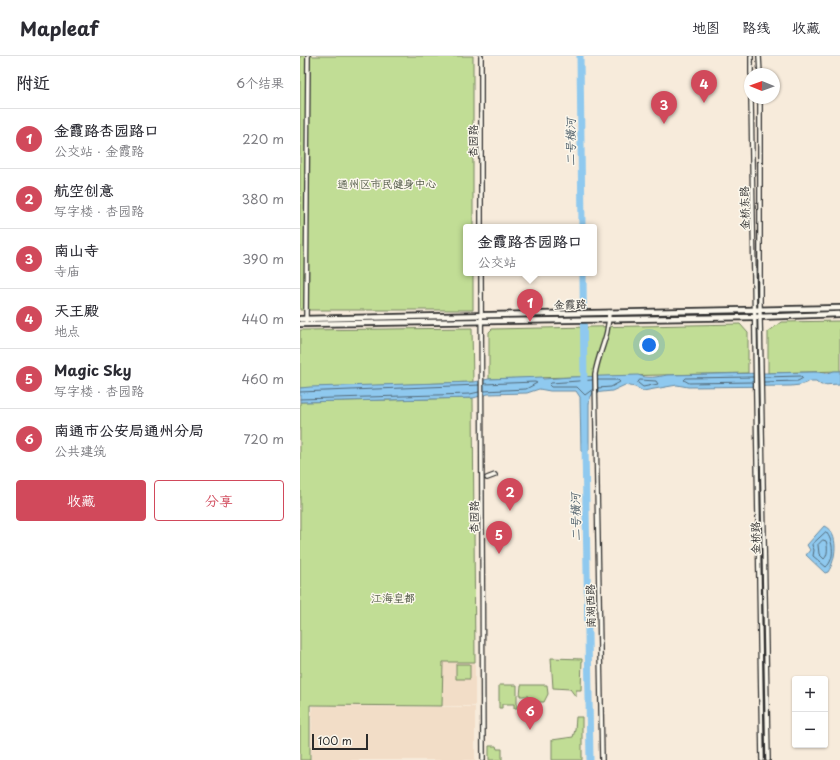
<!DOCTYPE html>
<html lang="zh">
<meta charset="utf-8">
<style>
body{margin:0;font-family:"Playpen Sans","LXGW WenKai TC",sans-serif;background:#f7f7f7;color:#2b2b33}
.controls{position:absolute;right:12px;bottom:12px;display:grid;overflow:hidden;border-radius:4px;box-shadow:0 1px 3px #0004}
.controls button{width:36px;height:36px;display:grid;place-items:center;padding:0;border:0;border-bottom:1px solid #e1e1e2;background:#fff;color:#2b2b33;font:20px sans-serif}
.compass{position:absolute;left:444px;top:12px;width:36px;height:36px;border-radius:50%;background:#fff;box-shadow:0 1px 3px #0004;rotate:271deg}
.scale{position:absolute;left:12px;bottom:10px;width:56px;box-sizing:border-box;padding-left:4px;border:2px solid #2b2b2b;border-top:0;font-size:11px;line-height:14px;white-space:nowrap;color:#2b2b2b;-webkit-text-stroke:3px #fbf7ec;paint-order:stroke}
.you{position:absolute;left:349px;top:289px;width:14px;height:14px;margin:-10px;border:3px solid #fff;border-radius:50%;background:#1a73e8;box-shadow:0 0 0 6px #1a73e833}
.badge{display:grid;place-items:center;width:26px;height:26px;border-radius:50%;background:#d1495b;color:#fff;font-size:13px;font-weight:700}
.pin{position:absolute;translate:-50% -33px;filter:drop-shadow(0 1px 2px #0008)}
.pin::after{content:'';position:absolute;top:21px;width:14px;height:12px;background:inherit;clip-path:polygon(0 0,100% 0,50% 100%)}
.popup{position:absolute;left:163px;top:168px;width:134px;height:52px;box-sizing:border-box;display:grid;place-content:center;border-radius:4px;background:#fff;filter:drop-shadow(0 1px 3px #0005);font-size:13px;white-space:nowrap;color:#7c7c81}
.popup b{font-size:15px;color:#2b2b33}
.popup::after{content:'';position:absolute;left:50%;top:100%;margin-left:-8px;border:8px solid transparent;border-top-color:#fff}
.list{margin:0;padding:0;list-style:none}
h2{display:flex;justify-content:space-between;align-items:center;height:52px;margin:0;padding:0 16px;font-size:17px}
h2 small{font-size:13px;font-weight:400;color:#7c7c81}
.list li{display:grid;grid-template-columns:26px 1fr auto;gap:12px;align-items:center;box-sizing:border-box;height:60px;padding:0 16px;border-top:1px solid #e1e1e2}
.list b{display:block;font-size:15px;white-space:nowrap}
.list p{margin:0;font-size:13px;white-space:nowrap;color:#7c7c81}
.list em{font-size:13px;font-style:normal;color:#7c7c81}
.actions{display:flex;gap:8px;padding:12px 16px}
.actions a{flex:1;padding:9px 0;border:1px solid #d1495b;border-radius:4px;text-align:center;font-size:14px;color:#d1495b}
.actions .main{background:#d1495b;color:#fff}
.map{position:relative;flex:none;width:540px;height:704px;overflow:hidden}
header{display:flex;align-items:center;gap:24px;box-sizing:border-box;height:56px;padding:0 20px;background:#fff;border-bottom:1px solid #e1e1e2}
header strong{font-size:19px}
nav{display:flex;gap:22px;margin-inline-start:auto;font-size:14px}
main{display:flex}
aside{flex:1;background:#fff}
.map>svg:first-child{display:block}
</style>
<header>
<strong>Mapleaf</strong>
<nav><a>地图</a><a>路线</a><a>收藏</a></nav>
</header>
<main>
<aside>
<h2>附近<small>6个结果</small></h2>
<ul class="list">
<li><span class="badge">1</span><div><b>金霞路杏园路口</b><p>公交站 · 金霞路</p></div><em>220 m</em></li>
<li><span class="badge">2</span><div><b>航空创意</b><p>写字楼 · 杏园路</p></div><em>380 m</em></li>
<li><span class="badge">3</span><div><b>南山寺</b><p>寺庙</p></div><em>390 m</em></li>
<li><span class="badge">4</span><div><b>天王殿</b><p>地点</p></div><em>440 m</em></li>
<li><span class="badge">5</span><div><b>Magic Sky</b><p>写字楼 · 杏园路</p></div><em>460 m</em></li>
<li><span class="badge">6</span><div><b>南通市公安局通州分局</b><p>公共建筑</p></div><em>720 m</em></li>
</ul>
<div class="actions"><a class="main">收藏</a><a>分享</a></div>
</aside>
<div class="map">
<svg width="540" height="704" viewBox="0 0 540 704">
<rect width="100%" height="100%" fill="#f7ebdb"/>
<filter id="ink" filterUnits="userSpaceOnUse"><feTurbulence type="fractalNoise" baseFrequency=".025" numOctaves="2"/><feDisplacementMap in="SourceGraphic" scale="8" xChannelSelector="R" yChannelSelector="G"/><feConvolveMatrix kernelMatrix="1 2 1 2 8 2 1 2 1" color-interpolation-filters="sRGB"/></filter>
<g filter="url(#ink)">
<path fill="#f2ddc7" d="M 143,606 L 175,606 L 175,650 L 142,650 Z
M 12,650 L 175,651 L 175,704 L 11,704 Z"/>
<path fill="#c1dd95" stroke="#768460" d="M 0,0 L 173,0 L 173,171 L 166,171 L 166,217 L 173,217 L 173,254 L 0,254 Z
M 540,265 L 540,315 L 468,317 L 468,276 L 481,266 Z
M 440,268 L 448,277 L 448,317 L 189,323 L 189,276 L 192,273 Z
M 172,272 L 173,326 L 0,332 L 0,274 Z
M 173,342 L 175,606 L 143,606 L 142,650 L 10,649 L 10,704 L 0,704 L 0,346 Z
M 251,602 L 282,603 L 281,634 L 276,634 L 276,641 L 270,633 L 253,632 Z
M 156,608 L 170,608 L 170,623 L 156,623 Z
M 199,629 L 217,629 L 217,652 L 214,652 L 214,648 L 202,648 L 202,652 L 199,652 Z
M 247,629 L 248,638 L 244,646 L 228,646 L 228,640 L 220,640 L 221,629 Z
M 276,661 L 282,661 L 282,704 L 252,704 L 252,684 L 273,681 L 275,674 Z
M 189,690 L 196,690 L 197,693 L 202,693 L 202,704 L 189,704 Z"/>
<path fill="#8fc9ef" stroke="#678aa1" d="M 534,315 L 540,315 L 540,328 L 521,329 L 516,325 L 511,325 L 500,329 L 491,330 L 388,331 L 377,329 L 343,335 L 335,331 L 325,329 L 312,335 L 293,337 L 290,342 L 289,348 L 289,394 L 285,397 L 281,395 L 280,341 L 276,335 L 250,335 L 239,333 L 227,337 L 188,338 L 173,342 L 0,346 L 0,332 L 10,331 L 173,326 L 189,323 L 242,321 L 243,323 L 271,321 L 338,319 C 348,323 357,321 367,319 L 515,316 L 528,317 Z
M 524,470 C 540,477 536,504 528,516 L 525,517 L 506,499 L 510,494 L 507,489 Z"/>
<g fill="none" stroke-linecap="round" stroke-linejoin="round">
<path stroke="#536a79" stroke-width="1" d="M 453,321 L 386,322 L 384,324 L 389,327 L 453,326
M 464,321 L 501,320 L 503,322 L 498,325 L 464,326
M 292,324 L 251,327 L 249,329 L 251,331 L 277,331 L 285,339 L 293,333
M 298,324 L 318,324 L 320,326 L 311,331 L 298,332
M 340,324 L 356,325 L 358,328 L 343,331 L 338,327 Z
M 184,328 L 235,326 L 237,327 L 226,333 L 184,335
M 0,336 L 179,329
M 0,343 L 170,338 L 179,336
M 526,476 C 534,485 535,504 526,511 L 513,500 L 514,494 L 512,489 Z
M 523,484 L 526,485 C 528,490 528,500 524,503 L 519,498 L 518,489 Z"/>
<path stroke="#8fc9ef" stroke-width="7" d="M 280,0 L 282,171
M 283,217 L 284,330
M 285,388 L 290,704"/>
<defs>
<path id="minor" d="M 451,0 L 451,18
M 459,0 L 460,18
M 451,42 L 462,704
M 460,42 L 460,261 L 468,704
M 181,171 L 181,0
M 181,217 L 183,704
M 6,265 L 8,0
M 187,422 L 195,419
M 302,704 L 295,318 C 299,294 309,282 309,256"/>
<path id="major" d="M 0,263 L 540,252
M 0,268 L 455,261 L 540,258"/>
</defs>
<use href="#minor" stroke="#2b2b2b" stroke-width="6"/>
<use href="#major" stroke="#2b2b2b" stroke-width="8"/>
<use href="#minor" stroke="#fbf7ec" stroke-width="3.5"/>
<use href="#major" stroke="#fbf7ec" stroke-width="4.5"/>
</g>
</g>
<g text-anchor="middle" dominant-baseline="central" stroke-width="3" stroke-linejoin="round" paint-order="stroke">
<g font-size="11" fill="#2b2b2b" stroke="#fbf7ec">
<text transform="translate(172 85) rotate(-90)">杏园路</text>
<text transform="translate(444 152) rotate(-91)">金桥东路</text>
<text transform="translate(270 248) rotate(-2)">金霞路</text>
<text transform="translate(173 461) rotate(-90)">杏园路</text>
<text transform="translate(455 482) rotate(-91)">金桥路</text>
<text transform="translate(290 550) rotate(-91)">南湖西路</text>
</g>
<g font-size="11" fill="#505846" stroke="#fbf7ec">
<text x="87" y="127">通州区市民健身中心</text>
<text x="93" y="541">江海皇都</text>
</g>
<g font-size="12" font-style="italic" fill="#495a66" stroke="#fbf7ec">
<text transform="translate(270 86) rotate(-90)">二号横河</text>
<text transform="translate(275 461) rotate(-91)">二号横河</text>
</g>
</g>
</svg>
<div class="controls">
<button>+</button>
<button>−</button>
</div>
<svg class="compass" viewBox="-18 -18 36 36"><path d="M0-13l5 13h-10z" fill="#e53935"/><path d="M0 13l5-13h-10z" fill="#7c7c81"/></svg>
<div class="scale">100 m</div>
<div class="you"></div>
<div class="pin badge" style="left:230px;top:266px">1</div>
<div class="popup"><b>金霞路杏园路口</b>公交站</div>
<div class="pin badge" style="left:210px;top:455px">2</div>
<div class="pin badge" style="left:364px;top:68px">3</div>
<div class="pin badge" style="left:404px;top:47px">4</div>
<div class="pin badge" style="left:199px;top:498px">5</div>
<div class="pin badge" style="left:230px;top:674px">6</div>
</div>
</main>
